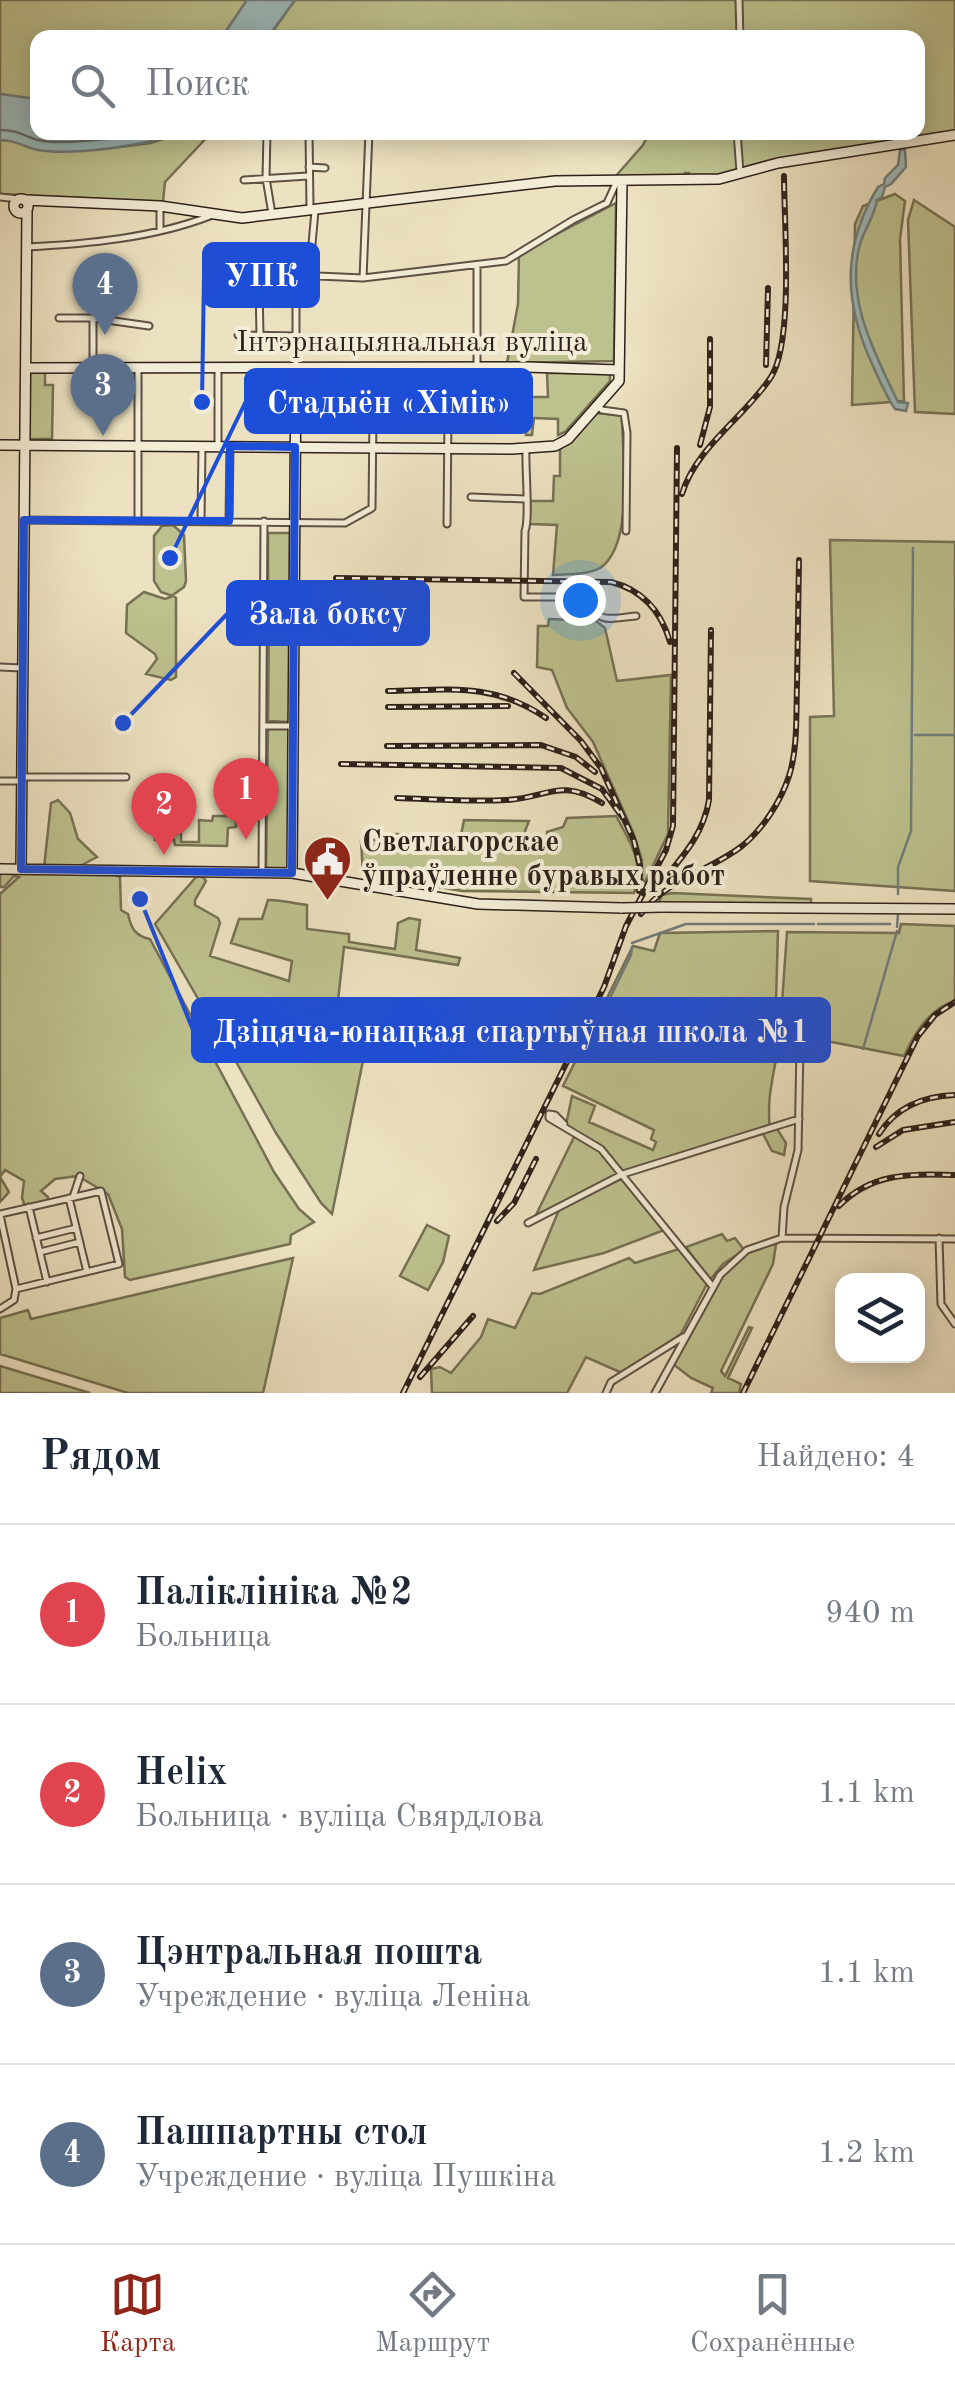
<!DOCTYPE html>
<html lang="ru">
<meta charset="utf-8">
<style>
body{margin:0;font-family:"Old Standard TT",serif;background:#f2f2f3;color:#1f2937}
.controls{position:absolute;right:30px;bottom:30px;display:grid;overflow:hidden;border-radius:20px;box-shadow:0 5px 25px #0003}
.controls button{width:90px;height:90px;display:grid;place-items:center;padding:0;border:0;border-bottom:2px solid #e0e1e3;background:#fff;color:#1f2937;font:50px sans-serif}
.you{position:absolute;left:580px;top:600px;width:35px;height:35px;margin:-25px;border:8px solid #fff;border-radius:50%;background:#1a73e8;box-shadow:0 0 0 15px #1a73e833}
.badge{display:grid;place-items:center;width:65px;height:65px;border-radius:50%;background:#8f2418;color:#fff;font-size:32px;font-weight:700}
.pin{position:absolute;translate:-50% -82px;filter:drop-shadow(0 2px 5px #0008)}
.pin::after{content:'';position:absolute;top:52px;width:35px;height:30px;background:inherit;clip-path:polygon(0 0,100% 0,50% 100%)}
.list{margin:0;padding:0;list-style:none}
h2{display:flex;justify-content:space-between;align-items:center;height:130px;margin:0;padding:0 40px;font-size:42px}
h2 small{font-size:32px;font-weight:400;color:#747a83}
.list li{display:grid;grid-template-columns:65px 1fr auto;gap:30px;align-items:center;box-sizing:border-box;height:180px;padding:0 40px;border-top:2px solid #e0e1e3}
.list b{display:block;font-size:38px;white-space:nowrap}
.list p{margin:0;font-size:32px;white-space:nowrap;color:#747a83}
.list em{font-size:32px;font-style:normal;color:#747a83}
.icon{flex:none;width:55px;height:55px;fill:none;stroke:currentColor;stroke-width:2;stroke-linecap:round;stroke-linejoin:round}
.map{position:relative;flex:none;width:955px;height:1393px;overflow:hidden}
.search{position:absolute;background:#fff;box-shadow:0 5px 25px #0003;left:30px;right:30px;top:30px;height:110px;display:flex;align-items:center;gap:25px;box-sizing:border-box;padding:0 35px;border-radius:20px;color:#747a83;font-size:38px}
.sheet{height:850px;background:#fff}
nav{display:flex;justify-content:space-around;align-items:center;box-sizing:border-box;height:140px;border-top:2px solid #e0e1e3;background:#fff;font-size:28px;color:#747a83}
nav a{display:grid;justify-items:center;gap:5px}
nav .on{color:#8f2418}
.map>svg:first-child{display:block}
</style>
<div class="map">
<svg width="955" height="1393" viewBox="0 0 955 1393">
<rect width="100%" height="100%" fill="#ece1c0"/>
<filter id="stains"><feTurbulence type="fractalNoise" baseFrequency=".002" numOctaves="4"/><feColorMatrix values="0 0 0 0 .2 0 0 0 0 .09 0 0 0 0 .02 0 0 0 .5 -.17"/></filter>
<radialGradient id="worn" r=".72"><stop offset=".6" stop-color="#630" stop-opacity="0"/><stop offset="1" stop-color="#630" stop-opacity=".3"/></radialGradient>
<path fill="#bdc18e" stroke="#767154" stroke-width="2.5" d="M 0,0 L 247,0 L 222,37 L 38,38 L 37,99 L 33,99 L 0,94 Z
M 295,0 L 955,0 L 955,132 L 716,176 L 689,178 L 689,173 L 685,173 L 684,178 L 615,177 L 643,145 L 646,139 L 643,133 L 918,132 L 918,38 L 268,38 Z
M 180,133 L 211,133 L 165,182 L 163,202 L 0,194 L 0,140 L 96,150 L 151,143 Z
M 895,194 L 905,201 L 900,239 L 904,401 L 852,405 L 855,224 L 863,206 Z
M 914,200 L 955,227 L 955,414 L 915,412 L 908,220 Z
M 616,203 L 614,361 L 507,363 L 518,304 L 519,254 Z
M 29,371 L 45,371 L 45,385 L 53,385 L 52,439 L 28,439 Z
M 547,373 L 610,373 L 610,381 L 565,432 L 558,435 L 558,419 L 534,418 L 532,435 L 526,435 L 527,397 L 548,397 Z
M 594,413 L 622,415 C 622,453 635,545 600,568 C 587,575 567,574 553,575 L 557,525 L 530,524 L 528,501 L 553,501 L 554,476 L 560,476 L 560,449 Z
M 173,525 L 184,535 L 186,581 L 184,587 L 173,595 L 176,598 L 176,677 L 171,680 L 146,674 L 157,659 L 155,654 L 126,633 L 127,605 L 144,592 L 165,599 L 173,596 L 161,592 L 154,581 L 154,536 L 162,526 Z
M 268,533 L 290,533 L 290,602 L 268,602 Z
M 830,540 L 955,542 L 955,891 L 810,881 L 810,717 L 834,716 Z
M 269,609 L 291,609 L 289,722 L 268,721 Z
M 549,619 L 596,621 L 605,628 L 617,681 L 671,675 L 668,834 L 645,882 L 642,879 L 642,860 L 633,832 L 593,742 L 567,708 L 552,670 L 537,667 L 538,626 L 548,626 Z
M 268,728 L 290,728 L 288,870 L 266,869 Z
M 58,800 L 70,813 L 78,839 L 97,857 L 78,867 L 44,868 L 51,803 Z
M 213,816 L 236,816 L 236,827 L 228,828 L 227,846 L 175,845 L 174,840 L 155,840 L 155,830 L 181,830 L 181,842 L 199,842 L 199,820 L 212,821 Z
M 616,816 C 630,841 645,864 634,893 L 462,891 L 363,874 L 361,841 L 393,838 L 393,834 L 461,835 L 464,820 L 529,821 L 525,831 L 527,853 L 547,843 L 547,832 L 563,827 L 567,818 Z
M 0,872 L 113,874 L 120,877 L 121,910 L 128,914 C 131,928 135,936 150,939 L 274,1172 L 299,1209 L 314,1222 L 291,1235 L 290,1244 L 130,1280 L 125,1277 L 122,1229 L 108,1194 L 78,1176 L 55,1179 L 41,1191 L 48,1197 L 48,1201 L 25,1206 L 22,1198 L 24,1181 L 5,1170 L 0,1177 L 9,1192 L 0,1202 L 0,894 L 19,877 L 14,876 L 4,887 L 0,887 Z
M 197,876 L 203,877 L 206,881 L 195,900 L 195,905 L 218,918 L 220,923 L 210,956 L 289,981 L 292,961 L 231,943 L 239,919 L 262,919 L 268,900 C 279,899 295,904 307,905 L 307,929 L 349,934 L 349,942 L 395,949 L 398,923 L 409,918 L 420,920 L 416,950 L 460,958 L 458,965 L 344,947 L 335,1027 L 368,1036 L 332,1214 L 321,1203 L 276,1133 L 225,1042 L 230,1039 L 230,1028 L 212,1023 L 155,924 Z
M 672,893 L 811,899 L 811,905 L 658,904 L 662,895 Z
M 901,924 L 955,926 L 955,1001 C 929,1009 915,1033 904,1056 L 780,1032 L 787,932 L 899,933 Z
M 778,931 L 775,1038 L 779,1039 C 775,1075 766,1092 770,1131 L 777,1129 L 786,1143 L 784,1155 L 772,1151 L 763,1134 L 769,1131 L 625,1174 L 603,1149 L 566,1125 L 572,1096 L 595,1106 L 589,1122 L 653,1150 L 656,1142 L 651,1139 L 654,1130 L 563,1086 L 633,946 L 654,951 L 660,933 Z
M 575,1135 L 601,1152 L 622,1176 L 536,1215 Z
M 623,1178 L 667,1229 L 604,1253 L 534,1270 L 559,1210 Z
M 427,1225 L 449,1236 L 443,1262 L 428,1290 L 400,1276 Z
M 722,1234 L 727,1241 L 735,1238 L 744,1250 L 723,1264 L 710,1280 L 686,1247 Z
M 776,1244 L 773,1264 L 721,1371 L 725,1376 L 749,1327 L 752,1328 L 728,1378 L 741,1384 L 739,1393 L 711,1393 L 713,1388 L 691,1378 L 673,1364 L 728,1267 L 752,1249 Z
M 682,1248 L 708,1282 L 681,1334 L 622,1373 L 586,1357 L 567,1393 L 432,1393 L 431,1369 L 440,1367 L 451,1373 L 481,1337 L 488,1319 L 515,1328 L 532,1293 L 540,1294 L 629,1258 L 635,1263 Z
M 293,1258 L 263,1393 L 128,1393 L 0,1354 L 0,1318 L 28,1310 L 31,1319 Z
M 0,1366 L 90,1393 L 0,1393 Z"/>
<path fill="#9dbbbc" stroke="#717d7b" stroke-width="2.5" d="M 247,0 L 295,0 L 268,37 L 222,37 Z
M 0,94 L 37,99 L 38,132 L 180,133 C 147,145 73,156 38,150 C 22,147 18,140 0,140 Z
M 905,149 L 906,167 L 891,184 L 885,187 L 882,197 L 877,200 C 875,215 865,228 860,244 C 845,299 875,354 898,402 L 908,403 L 906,411 L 895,409 C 886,396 880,381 873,366 C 843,302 842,246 878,187 L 884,184 L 885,178 L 898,165 L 900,150 Z"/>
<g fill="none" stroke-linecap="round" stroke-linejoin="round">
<path stroke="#666e6b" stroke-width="2.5" d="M 0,130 C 20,130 22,136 38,140 C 62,146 127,137 152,132"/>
<path stroke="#717d7b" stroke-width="2.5" d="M 915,735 L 955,735
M 898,894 L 898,867 L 911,831 L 913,548
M 818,924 L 890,924
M 897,927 L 898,914
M 632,943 L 686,924 L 814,924
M 610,1008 L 608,1002 L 631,955 L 632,947
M 621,1012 L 634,1017
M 641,1021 L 655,1026
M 665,1030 L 680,1037
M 689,1040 L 699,1044 L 693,1050
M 863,1049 L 897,931"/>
<defs>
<path id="street" d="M 739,0 L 740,38
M 267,132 L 266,178 L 272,214
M 309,132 L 310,208
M 737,132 L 740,172
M 309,167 L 325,168
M 244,180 L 308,176
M 0,197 L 19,199
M 160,230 L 160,206
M 27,247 C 87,244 153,238 210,216
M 240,257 L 296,275 L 363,278 L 506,261 L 573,220 L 607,203 L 617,181
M 296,275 L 296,367
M 309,277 L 315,211
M 363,278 L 369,132
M 259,284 L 260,336
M 59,318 L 93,318 L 149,326
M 238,335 L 296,336
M 93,367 L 93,318
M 477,367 L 477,265
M 598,406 L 602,410 L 624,413 L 627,433 L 626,531
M 218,446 L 218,369
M 526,449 C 525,466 530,520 525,531 L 524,597 L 588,597 C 597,626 610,618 636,616
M 471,497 L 525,499
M 24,520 L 345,523 L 372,508 L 373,414
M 138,521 L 138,369
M 201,521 L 202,446
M 229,521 L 230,446
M 447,524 L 448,415
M 264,604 L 294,605
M 0,667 L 22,668
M 264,726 L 293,726
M 24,777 L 126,777
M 0,781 L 22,781
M 262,872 L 264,521
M 564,1124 L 555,1115 L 549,1114 L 549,1118 L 601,1149 L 713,1287
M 73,1197 L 80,1176
M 69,1198 L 87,1272
M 29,1207 L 47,1282
M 0,1214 L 101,1191 L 119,1264 L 16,1289
M 0,1215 L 16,1289 L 14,1300 L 0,1309
M 528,1223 L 623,1174 L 799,1119
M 36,1238 L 76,1228
M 782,1238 L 784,1207 L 798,1150 L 800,1047
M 939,1238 L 941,1304 L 955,1324
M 40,1252 L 80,1242
M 606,1393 L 611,1382 L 683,1337
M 655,1393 L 720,1275 L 747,1250 L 782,1238 L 955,1239"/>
<path id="secondary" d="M14 206a7 7 0 1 1 14 0a7 7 0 1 1-14 0Z
M 26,200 L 160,206 L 242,218 L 555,181 L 719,179 L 778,163 L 955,135
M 26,368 L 526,367 L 619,370
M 0,445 L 512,449 L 555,446 L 568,439 L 619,381 L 622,181
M 0,869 L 292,873 L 478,904 L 622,908
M 21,869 L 27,210
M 292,873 L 296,367
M 662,907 L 955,909"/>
</defs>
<use href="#street" stroke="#5e5144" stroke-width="9"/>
<use href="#secondary" stroke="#2e211a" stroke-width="12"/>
<use href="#street" stroke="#f3ecd6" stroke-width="5"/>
<use href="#secondary" stroke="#f3ecd6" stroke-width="9"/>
<defs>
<path id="rail" d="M 766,365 L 768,288
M 700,445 L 710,407 L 710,339
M 682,494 C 696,447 745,417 771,377 C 794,341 784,222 784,176
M 336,578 L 611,582 C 643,590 661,611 670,642
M 514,673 L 581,741 L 601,768 L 634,841 L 640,866 L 639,891
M 388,691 C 449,690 494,682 546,718
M 388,707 L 508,706
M 387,746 L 541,745 L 576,757 L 595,772
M 341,764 L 561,768 L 602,789 L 623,818
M 397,798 C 433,799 470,802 506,800 C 547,798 560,777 602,803
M 657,888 C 679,860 703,837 709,800 L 711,630
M 641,914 C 667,879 708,872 742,846 C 763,829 781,801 789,776 C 798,748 796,713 797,684 C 798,643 798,602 799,560
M 879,1134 C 896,1107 924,1096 955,1095
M 876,1147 L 903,1130 L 955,1122
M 839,1206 C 872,1172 911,1174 955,1175
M 497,1221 L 514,1203 L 536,1159
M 420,1377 L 473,1316
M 403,1393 L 604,987 L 626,926 L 666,850 L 673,826 L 677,448
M 743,1393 L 918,1036 L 935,1015 L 955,1002"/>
</defs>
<use href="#rail" stroke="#2e211a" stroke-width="6"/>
<use href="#rail" stroke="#f3ecd6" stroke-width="2.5" stroke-dasharray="8" stroke-linecap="butt"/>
<defs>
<path id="secondary-bridge" d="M 622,908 L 662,907"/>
</defs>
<use href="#secondary-bridge" stroke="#2e211a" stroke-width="12" stroke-linecap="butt"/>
<use href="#secondary-bridge" stroke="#f3ecd6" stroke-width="9"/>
</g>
<path fill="none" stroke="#1d4ed8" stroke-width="8" stroke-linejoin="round" d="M 230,446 L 295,447 L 292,873 L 21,869 L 24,520 L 229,521 Z"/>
<defs>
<symbol id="civic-pin" viewBox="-11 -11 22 30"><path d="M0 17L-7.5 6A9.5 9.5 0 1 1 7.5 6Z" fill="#8f2418" stroke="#f3ecd6"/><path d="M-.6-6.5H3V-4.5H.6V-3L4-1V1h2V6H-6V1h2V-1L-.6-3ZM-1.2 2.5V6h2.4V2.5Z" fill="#fff"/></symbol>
</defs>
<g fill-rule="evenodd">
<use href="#civic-pin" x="300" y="832" width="55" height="75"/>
</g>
<g text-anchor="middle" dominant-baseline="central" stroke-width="8" stroke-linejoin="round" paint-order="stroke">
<g font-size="30" fill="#2e211a" stroke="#f3ecd6">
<text x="412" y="343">Інтэрнацыянальная вуліца</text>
</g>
<g font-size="30" font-weight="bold" fill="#2e211a" stroke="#f3ecd6" text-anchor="start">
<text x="362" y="843">Светлагорскае<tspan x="362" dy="34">ўпраўленне буравых работ</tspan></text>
</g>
</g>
<path fill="none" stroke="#1d4ed8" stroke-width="4" d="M202 402L204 275M170 558L246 401M123 723L228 613M140 899L193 1030"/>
<g fill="#1d4ed8" stroke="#f3ecd6" stroke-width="4">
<circle cx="202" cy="402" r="10"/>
<circle cx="170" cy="558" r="10"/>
<circle cx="123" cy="723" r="10"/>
<circle cx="140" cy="899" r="10"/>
</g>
<g fill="#1d4ed8" stroke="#1d4ed8" stroke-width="4">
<rect x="204" y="244" width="114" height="62" rx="10"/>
<rect x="246" y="370" width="285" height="62" rx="10"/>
<rect x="228" y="582" width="200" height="62" rx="10"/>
<rect x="193" y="999" width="636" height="62" rx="10"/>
</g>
<g font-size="32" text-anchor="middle" font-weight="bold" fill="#fff">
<text x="261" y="286">УПК</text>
<text x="389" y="413">Стадыён «Хімік»</text>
<text x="328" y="624">Зала боксу</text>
<text x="511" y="1042">Дзіцяча-юнацкая спартыўная школа №1</text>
</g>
<rect width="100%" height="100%" filter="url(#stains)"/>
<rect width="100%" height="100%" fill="url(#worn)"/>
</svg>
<div class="controls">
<button><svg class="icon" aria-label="layers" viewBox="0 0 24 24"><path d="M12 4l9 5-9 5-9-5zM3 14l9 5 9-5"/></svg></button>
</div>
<div class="you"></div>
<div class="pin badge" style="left:246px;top:840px;background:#e0444e">1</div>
<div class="pin badge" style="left:164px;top:855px;background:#e0444e">2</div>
<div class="pin badge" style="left:103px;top:436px;background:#5c6f8a">3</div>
<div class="pin badge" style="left:105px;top:335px;background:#5c6f8a">4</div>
<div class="search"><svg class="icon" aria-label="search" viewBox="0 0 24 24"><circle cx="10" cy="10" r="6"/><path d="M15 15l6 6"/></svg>Поиск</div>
</div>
<section class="sheet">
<h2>Рядом<small>Найдено: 4</small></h2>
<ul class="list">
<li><span class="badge" style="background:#e0444e">1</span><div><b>Паліклініка №2</b><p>Больница</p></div><em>940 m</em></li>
<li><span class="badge" style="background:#e0444e">2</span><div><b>Helix</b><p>Больница · вуліца Свярдлова</p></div><em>1.1 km</em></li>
<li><span class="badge" style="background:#5c6f8a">3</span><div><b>Цэнтральная пошта</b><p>Учреждение · вуліца Леніна</p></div><em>1.1 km</em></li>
<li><span class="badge" style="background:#5c6f8a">4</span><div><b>Пашпартны стол</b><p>Учреждение · вуліца Пушкіна</p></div><em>1.2 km</em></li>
</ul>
</section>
<nav>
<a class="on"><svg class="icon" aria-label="map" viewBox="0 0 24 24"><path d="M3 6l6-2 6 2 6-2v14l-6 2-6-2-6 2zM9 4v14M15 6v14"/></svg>Карта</a>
<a><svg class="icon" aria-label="directions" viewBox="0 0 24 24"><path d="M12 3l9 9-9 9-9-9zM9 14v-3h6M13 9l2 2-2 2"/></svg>Маршрут</a>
<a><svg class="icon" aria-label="saved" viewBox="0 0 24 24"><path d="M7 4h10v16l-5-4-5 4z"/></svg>Сохранённые</a>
</nav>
